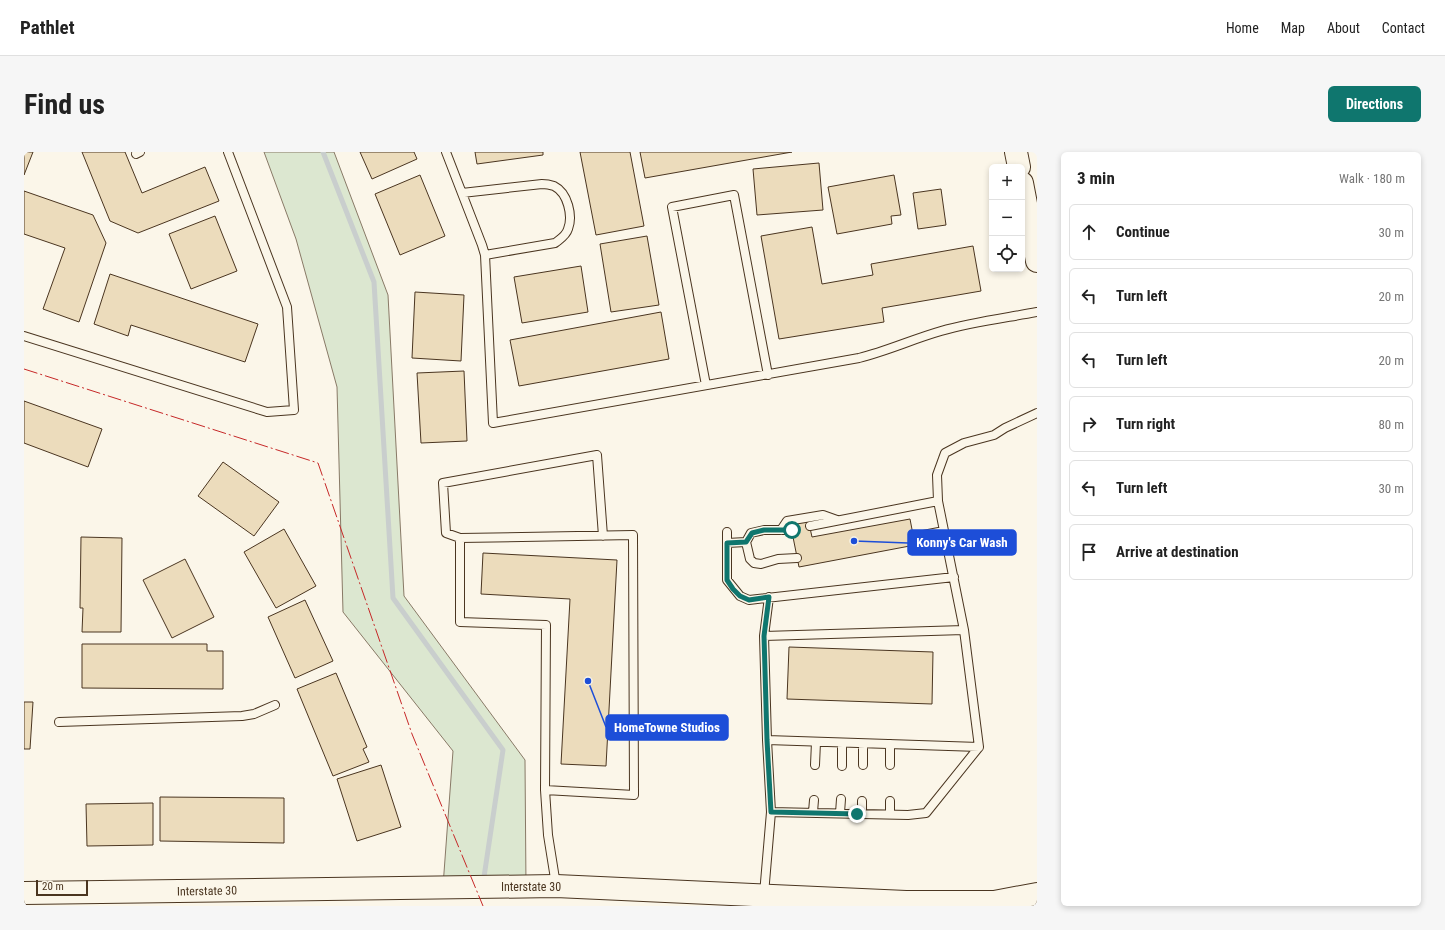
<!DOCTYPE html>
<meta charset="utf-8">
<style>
body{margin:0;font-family:"Roboto Condensed",sans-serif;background:#f6f6f6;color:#222}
.controls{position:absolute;right:12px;top:12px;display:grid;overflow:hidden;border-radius:6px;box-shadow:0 2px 6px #0003}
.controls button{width:36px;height:36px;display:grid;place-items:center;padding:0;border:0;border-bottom:1px solid #e0e0e0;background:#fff;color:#222;font:20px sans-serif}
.scale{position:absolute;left:12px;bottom:10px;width:52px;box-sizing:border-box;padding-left:4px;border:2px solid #4a3520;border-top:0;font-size:11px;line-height:14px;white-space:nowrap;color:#4a3520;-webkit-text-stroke:3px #fbf6e9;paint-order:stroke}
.stop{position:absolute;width:12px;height:12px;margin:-9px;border:3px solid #0f766e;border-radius:50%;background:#fff}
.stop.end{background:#0f766e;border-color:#fff;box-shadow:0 1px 4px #0008}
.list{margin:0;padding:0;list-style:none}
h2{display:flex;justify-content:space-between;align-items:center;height:52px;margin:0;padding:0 16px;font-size:17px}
h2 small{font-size:13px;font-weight:400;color:#767676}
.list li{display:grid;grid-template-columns:26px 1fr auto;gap:12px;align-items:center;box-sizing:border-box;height:56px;margin:0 8px 8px;padding:0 8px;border:1px solid #e0e0e0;border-radius:6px}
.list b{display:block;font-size:15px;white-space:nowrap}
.list em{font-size:13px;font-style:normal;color:#767676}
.icon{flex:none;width:22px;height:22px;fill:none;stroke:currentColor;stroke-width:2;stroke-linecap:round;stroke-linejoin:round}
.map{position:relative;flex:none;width:1013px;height:754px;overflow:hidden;border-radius:6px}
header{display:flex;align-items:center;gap:24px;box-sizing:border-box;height:56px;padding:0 20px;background:#fff;border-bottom:1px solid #e0e0e0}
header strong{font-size:19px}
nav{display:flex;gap:22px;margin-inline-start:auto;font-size:14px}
.intro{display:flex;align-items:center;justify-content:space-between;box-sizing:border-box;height:96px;padding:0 24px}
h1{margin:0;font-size:28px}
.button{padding:10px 18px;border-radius:6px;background:#0f766e;color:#fff;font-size:14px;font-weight:700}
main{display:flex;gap:24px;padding:0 24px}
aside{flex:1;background:#fff;border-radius:6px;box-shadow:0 2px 6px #0003}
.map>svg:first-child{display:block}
</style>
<header>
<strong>Pathlet</strong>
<nav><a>Home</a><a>Map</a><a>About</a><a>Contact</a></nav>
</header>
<div class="intro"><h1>Find us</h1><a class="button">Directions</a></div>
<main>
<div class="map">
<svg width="1013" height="754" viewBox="0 0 1013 754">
<rect width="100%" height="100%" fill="#fbf6e9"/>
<path fill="#dce7d0" stroke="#887966" d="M 240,0 L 310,0 L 364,143 L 380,444 L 501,608 L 502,735 L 419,734 L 429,599 L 319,460 L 313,235 L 272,87 Z"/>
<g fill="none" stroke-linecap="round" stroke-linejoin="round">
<path stroke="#c9cecd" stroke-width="5" d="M 299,0 L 350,130 L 369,446 L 479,598 L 460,725"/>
</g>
<path fill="#ecdcbc" stroke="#4a3520" d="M 0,0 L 9,0 L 0,23 Z
M 58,0 L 101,0 L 118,41 L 181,15 L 195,49 L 114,81 L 86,69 Z
M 336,0 L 390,0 L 393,7 L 348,27 Z
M 451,0 L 519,0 L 519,3 L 453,12 Z
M 556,0 L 606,0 L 620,74 L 572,83 Z
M 616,0 L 768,0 L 621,26 Z
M 795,11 L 799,58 L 733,63 L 729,17 Z
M 396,23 L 421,84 L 376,103 L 351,42 Z
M 870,23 L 877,63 L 867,64 L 868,72 L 813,82 L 804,35 Z
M 917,37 L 922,73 L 894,77 L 889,41 Z
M 0,39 L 69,63 L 82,91 L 55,170 L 19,157 L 41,96 L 0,82 Z
M 191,64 L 213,119 L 167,137 L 145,82 Z
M 788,75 L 798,132 L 849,123 L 847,112 L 949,94 L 957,139 L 858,156 L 860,170 L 755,187 L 737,84 Z
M 623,84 L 635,153 L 587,160 L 576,92 Z
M 557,114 L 564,160 L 498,171 L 490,125 Z
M 86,122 L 234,172 L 221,210 L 107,173 L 104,184 L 70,172 Z
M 391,140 L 440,143 L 437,209 L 388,206 Z
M 637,160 L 645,207 L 495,234 L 486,188 Z
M 440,219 L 443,289 L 397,291 L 393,221 Z
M 0,249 L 78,277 L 64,315 L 0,291 Z
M 199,310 L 255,350 L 230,384 L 174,344 Z
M 784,367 L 788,385 L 886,367 L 891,393 L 775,415 L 766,370 Z
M 260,377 L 292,434 L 252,456 L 220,400 Z
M 57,385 L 98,386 L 97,480 L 58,480 L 59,456 L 56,456 Z
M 459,401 L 593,408 L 582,614 L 537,612 L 546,447 L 457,442 Z
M 161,407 L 190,465 L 148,486 L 119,428 Z
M 281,448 L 309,509 L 271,526 L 244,465 Z
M 58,492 L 183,492 L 183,499 L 199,499 L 199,537 L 58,536 Z
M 765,495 L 909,500 L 908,552 L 763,547 Z
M 312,521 L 343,595 L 339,597 L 345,610 L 309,624 L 273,537 Z
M 0,550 L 9,550 L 6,597 L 0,597 Z
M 357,613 L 377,675 L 333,689 L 313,627 Z
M 136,645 L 260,646 L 260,691 L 136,689 Z
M 129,651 L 129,693 L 63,694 L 62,652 Z"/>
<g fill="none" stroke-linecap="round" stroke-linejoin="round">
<defs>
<path id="lane" d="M 422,0 L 458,93 L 461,103 L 469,271 L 835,206 C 863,199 889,187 917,179 C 948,170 981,166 1013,160
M 112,2 L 116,0
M 438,41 L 518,32 C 522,32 527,33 530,34 C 544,41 549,64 544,77 C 542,84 536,87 531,91 L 461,103
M 0,184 L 243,260 L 270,258 L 263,155 L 204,0
M 682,233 L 648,55 L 710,43 L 744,223
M 786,374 L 914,349
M 757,378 L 763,369 L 799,363 L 813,368
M 768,378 L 740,378 L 727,381 L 722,390 L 726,407 L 730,411 L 737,412 L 754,407 L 773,406
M 703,380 L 703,428 L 716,444 L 725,448 L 930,425
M 889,385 L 920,379
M 436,386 L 422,381 L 419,331 L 573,303 L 579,384
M 703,391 L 722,390
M 745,445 L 740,484 L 743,588 L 747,660
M 740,484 L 940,478
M 35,570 L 218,564 L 230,562 L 251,553
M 743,588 L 955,595
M 791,613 L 792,590
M 839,613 L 839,592
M 866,613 L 866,592
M 818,614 L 818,591
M 521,638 L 610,643 L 609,383 L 436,386 L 436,470 L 522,473 L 521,638 L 524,683 L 532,733
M 838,649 L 838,662
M 789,660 L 790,648
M 816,661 L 817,647
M 866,662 L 866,649
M 740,742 L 747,660 L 884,663 L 902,661 L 955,595 L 940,478 L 914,349 L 913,323 L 921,301 L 940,291 L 970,283 L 981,276 L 1013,261"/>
<path id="secondary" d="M 992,0 L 995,15
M 998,31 L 1013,109
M 0,741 L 532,734 L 882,750 L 970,750 L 1013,742"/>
</defs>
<use href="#lane" stroke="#4a3520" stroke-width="10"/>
<use href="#secondary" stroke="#4a3520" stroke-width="24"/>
<use href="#lane" stroke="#fbf6e9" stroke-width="8"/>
<use href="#secondary" stroke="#fbf6e9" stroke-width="22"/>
<path stroke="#c62828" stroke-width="1" stroke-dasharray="14 3 2 3" stroke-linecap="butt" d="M 0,217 L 294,311 L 388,582 L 459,754"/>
</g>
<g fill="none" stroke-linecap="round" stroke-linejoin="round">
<path stroke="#0f766e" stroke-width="5" d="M 768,378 L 740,378 L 728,381 L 722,390 L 703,391 L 703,428 L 709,437 L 716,444 L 725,448 L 745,445 L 740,484 L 743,588 L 747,660 L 833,662"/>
</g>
<g text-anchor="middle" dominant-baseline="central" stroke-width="3" stroke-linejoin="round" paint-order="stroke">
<g font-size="12" fill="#4a3520" stroke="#fbf6e9">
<text x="507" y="735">Interstate 30</text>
<text transform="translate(183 739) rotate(-1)">Interstate 30</text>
</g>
</g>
<path fill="none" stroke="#1d4ed8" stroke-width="1.5" d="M830 389L884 391M564 529L582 575"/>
<g fill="#1d4ed8" stroke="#fbf6e9" stroke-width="1.5">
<circle cx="830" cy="389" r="4"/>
<circle cx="564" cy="529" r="4"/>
</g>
<g fill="#1d4ed8" stroke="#1d4ed8" stroke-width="1.5">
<rect x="884" y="378" width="108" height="25" rx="4"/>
<rect x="582" y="563" width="122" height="25" rx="4"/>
</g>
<g font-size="13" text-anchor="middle" font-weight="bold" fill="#fff">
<text x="938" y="395">Konny's Car Wash</text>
<text x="643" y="580">HomeTowne Studios</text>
</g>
</svg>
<div class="controls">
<button>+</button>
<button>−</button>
<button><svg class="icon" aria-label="locate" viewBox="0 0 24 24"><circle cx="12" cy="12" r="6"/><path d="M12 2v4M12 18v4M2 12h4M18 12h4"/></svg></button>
</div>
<div class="scale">20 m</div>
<div class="stop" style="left:768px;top:378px"></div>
<div class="stop end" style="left:833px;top:662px"></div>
</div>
<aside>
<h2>3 min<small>Walk · 180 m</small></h2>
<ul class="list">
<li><svg class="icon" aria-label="ahead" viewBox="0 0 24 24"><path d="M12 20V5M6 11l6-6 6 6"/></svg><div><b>Continue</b></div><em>30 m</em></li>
<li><svg class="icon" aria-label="left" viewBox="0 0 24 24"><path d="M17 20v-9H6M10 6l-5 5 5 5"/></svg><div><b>Turn left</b></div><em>20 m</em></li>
<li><svg class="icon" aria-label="left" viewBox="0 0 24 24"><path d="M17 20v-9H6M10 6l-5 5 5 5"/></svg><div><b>Turn left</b></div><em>20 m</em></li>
<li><svg class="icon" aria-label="right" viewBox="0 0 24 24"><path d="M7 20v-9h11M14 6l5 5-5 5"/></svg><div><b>Turn right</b></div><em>80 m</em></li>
<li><svg class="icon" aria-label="left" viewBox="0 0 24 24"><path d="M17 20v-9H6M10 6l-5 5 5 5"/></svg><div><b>Turn left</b></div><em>30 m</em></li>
<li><svg class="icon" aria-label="arrive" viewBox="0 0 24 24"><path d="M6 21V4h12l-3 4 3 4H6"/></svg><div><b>Arrive at destination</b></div></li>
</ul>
</aside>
</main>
